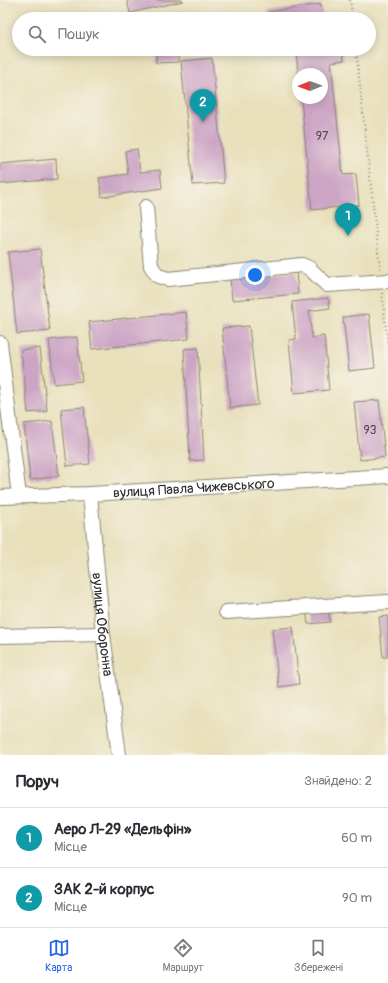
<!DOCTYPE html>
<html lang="uk">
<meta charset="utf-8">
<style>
body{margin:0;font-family:Pangolin,sans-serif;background:#f7f7f7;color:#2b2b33}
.compass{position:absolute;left:292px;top:68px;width:36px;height:36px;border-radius:50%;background:#fff;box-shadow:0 2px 10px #0003;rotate:269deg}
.you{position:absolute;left:255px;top:275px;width:14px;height:14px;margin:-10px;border:3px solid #fff;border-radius:50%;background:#1a73e8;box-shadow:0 0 0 6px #1a73e833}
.badge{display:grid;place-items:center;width:26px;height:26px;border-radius:50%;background:#2563eb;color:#fff;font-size:13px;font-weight:700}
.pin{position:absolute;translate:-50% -33px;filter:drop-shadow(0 1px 2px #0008)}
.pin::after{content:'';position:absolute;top:21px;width:14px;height:12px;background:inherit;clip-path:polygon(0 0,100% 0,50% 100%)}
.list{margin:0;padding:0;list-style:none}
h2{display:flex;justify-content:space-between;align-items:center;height:52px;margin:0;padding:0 16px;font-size:17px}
h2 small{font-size:13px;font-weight:400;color:#7c7c81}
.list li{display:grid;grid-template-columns:26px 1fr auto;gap:12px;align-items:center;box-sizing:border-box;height:60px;padding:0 16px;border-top:1px solid #e1e1e2}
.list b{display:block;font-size:15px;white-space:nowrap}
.list p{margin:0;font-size:13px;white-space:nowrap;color:#7c7c81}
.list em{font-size:13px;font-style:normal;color:#7c7c81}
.icon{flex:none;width:22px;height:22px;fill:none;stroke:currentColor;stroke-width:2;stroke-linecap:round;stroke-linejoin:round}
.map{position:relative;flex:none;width:388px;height:755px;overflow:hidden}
.search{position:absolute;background:#fff;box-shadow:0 2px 10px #0003;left:12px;right:12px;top:12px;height:44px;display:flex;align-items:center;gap:10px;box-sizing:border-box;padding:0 14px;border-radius:22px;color:#7c7c81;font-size:15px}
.sheet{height:172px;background:#fff}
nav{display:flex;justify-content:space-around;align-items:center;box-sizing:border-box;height:56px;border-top:1px solid #e1e1e2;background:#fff;font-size:11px;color:#7c7c81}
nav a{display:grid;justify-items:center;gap:2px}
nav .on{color:#2563eb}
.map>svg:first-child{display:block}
</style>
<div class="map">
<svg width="388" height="755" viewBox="0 0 388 755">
<rect width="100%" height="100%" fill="#f7f3e8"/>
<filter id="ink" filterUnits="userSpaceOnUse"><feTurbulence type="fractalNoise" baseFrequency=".025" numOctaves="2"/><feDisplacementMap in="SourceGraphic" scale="8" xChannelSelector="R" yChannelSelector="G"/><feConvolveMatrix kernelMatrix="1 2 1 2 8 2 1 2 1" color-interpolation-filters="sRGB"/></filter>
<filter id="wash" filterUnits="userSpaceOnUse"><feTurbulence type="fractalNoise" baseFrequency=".012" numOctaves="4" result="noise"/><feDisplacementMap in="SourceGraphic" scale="16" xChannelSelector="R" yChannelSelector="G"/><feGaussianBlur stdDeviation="0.9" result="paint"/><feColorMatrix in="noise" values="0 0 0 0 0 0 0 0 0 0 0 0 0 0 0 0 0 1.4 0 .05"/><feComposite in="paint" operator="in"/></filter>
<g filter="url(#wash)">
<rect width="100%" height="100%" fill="#e8e0bb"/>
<g id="blocks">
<path fill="#cca4c5" d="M 127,0 L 183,0 L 183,1 L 130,13 Z
M 321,4 L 323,19 L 269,19 L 268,12 Z
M 156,49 L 178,49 L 178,62 L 156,63 Z
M 296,49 L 342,49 L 344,60 L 331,62 L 343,175 L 356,174 L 359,205 L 312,210 L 301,98 L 322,98 L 322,74 L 298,74 Z
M 212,58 L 224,183 L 193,185 L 181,61 Z
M 137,149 L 140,172 L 160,170 L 162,188 L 102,197 L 99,178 L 128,174 L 125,151 Z
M 56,159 L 57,179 L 0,184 L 0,164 Z
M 40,249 L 50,331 L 17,334 L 8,252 Z
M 296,272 L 298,294 L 232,300 L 230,278 Z
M 328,298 L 330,308 L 309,311 L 312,338 L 324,336 L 329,390 L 294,393 L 289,340 L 296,339 L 292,302 Z
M 186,312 L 189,339 L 92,349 L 89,322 Z
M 369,314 L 375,368 L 349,371 L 343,317 Z
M 249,326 L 258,405 L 230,408 L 222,328 Z
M 77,337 L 82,381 L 54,384 L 49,340 Z
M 40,348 L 47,411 L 28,413 L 21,350 Z
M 198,348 L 204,460 L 190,461 L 184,349 Z
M 379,400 L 385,457 L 360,460 L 354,402 Z
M 84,407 L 90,464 L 67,466 L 61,409 Z
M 52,421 L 59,476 L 30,480 L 24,424 Z
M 328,607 L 330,622 L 308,624 L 306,609 Z
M 388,616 L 388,657 L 383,657 L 379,617 Z
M 293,627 L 299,684 L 279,687 L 272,629 Z"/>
</g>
</g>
<g filter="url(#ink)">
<use href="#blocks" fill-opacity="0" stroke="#8a8673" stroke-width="1"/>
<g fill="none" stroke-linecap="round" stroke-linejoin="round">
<defs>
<g id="minor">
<path d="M 146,207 L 151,266 L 158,276 L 168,279 L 302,265 L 309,268 L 327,285 L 388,281"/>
<path d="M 0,343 L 19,496"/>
<path id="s1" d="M 90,494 L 103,634 L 119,755"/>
<path id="s2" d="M 0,497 L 90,494 L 388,476"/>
<path d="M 226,612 L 388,602"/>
<path d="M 0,636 L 103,634"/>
</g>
</defs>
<use href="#minor" stroke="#8a8673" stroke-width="16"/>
<path stroke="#8a8673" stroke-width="2" stroke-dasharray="1 3" stroke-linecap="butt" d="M 350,0 L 353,19
M 356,49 L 380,269
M 382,293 L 388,346"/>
<use href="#minor" stroke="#fff" stroke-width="14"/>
</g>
</g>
<g text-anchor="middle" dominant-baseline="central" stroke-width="3" stroke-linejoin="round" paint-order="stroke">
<g font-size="12" fill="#534952">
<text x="322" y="136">97</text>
<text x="370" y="430">93</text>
</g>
<g font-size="14" fill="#2b2b2b" stroke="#f7f3e8">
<text stroke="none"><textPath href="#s2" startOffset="194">вулиця Павла Чижевського</textPath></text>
<text stroke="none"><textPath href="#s1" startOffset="131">вулиця Оборонна</textPath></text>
</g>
</g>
</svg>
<svg class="compass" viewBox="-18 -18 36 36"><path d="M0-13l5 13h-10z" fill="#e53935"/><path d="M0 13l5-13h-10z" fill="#7c7c81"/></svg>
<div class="you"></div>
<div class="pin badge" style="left:348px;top:236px;background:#0f9aa8">1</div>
<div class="pin badge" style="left:203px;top:122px;background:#0f9aa8">2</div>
<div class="search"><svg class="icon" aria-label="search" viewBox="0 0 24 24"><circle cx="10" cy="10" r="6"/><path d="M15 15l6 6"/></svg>Пошук</div>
</div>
<section class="sheet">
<h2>Поруч<small>Знайдено: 2</small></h2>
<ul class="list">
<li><span class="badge" style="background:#0f9aa8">1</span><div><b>Аеро Л-29 «Дельфін»</b><p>Місце</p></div><em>60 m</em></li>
<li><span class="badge" style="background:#0f9aa8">2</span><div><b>ЗАК 2-й корпус</b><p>Місце</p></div><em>90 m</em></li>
</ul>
</section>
<nav>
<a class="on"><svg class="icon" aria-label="map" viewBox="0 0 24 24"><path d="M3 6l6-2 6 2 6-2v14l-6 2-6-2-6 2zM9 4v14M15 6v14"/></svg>Карта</a>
<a><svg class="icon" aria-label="directions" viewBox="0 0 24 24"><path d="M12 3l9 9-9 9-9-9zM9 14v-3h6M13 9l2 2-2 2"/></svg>Маршрут</a>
<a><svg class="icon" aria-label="saved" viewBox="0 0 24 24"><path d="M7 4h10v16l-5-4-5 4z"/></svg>Збережені</a>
</nav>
